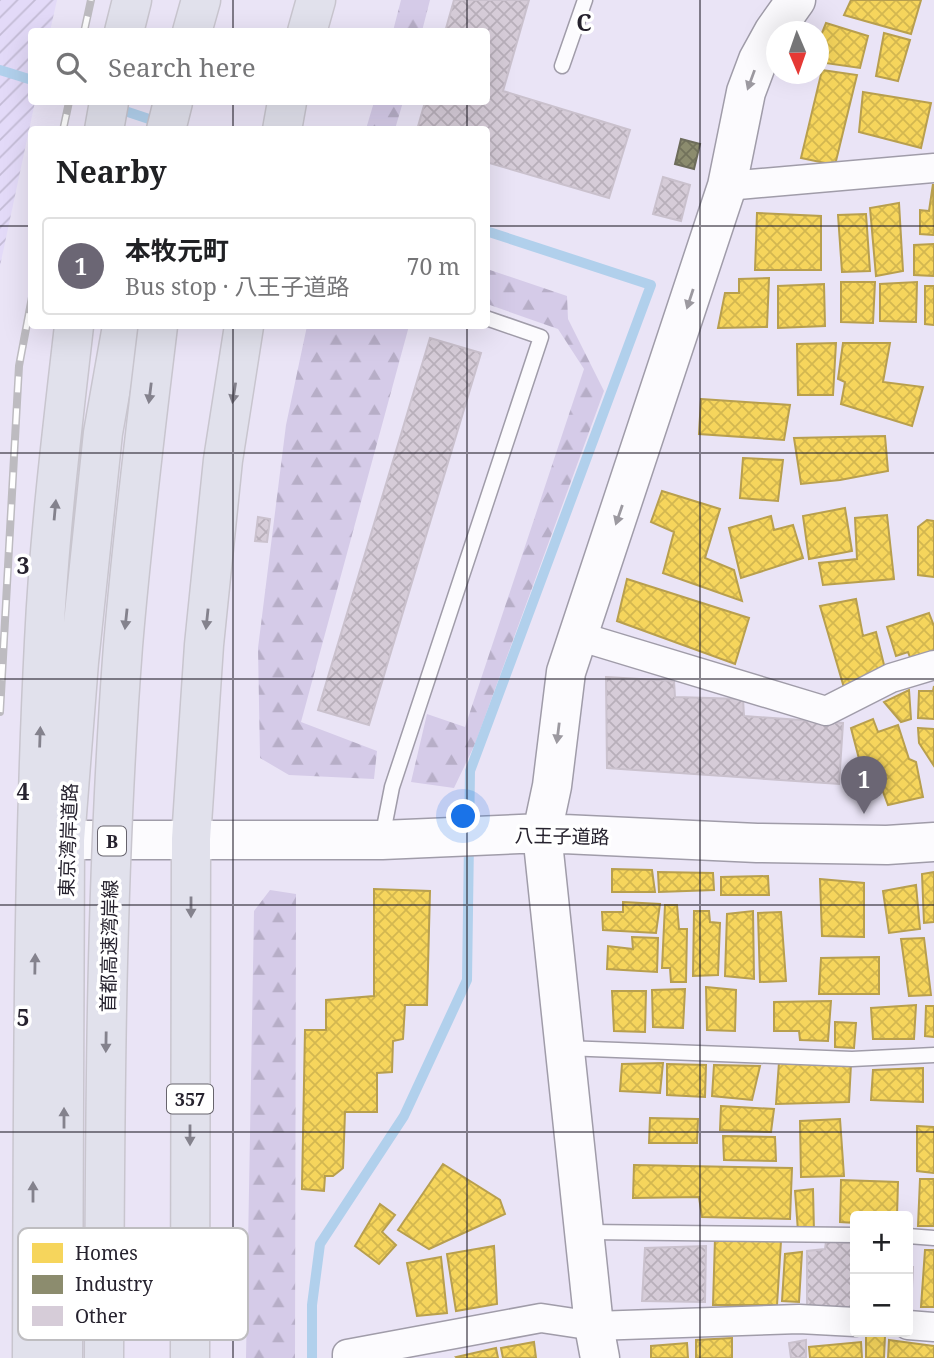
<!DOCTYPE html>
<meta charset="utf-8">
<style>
body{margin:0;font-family:"Noto Serif","Noto Sans JP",serif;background:#f6f6f6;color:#202124}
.controls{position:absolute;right:21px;bottom:21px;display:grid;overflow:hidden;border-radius:7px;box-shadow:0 7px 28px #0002}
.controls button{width:63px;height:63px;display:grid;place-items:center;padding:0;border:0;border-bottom:2px solid #e0e0e0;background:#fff;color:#202124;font:35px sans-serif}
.compass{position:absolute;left:766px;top:21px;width:63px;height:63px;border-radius:50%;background:#fff;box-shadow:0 7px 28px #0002;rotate:178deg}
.you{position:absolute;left:464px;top:817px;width:24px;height:24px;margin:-18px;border:5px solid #fff;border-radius:50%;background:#1a73e8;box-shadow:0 0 0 10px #1a73e833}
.badge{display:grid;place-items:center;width:46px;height:46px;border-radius:50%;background:#6b6674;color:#fff;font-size:23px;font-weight:700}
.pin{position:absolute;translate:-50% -58px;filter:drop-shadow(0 2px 4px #0008)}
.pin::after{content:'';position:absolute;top:37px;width:24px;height:21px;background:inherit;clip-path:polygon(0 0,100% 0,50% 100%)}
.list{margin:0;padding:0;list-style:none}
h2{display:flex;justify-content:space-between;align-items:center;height:91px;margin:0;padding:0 28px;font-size:30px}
h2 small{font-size:23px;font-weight:400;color:#757577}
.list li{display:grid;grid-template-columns:46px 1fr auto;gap:21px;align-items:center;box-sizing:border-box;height:98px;margin:0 14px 14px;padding:0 14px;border:2px solid #e0e0e0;border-radius:7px}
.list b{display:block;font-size:26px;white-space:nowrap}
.list p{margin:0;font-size:23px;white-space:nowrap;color:#757577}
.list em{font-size:23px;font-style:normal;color:#757577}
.icon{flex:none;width:38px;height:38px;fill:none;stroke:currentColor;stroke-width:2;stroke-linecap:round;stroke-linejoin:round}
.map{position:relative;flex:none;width:934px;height:1358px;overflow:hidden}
.search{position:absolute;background:#fff;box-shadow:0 7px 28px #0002;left:28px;top:28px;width:462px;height:77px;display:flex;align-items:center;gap:18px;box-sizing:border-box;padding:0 24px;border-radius:7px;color:#757577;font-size:26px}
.panel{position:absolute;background:#fff;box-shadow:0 7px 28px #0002;left:28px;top:126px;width:462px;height:203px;border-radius:7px}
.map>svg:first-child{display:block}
</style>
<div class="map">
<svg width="934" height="1358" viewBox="0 0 934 1358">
<defs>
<pattern id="industrial-furrows" width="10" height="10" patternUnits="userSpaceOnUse" patternTransform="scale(1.75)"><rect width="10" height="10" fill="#e3daf8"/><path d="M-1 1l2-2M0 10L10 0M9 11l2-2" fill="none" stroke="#c3bbd5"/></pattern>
<pattern id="forest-firs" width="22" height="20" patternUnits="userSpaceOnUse" patternTransform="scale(1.75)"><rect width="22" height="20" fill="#d5cbe8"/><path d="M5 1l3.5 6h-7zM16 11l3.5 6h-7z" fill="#b7aec7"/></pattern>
<pattern id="homes-cross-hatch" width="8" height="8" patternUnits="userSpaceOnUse" patternTransform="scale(1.75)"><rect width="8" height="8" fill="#f6d55c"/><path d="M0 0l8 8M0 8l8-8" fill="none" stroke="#d3b750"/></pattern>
<pattern id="industry-cross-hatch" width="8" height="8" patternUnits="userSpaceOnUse" patternTransform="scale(1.75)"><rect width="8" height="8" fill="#8c8c6e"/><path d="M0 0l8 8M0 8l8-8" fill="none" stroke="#72725b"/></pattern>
<pattern id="building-cross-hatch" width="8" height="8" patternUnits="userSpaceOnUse" patternTransform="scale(1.75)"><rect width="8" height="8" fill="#d6ccd8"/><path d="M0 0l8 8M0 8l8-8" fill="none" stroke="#b8afba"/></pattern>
</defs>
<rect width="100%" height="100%" fill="#eae4f6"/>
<path fill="url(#industrial-furrows)" d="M 0,0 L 57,0 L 50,31 L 32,32 L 32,102 L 35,102 L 0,266 Z"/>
<path fill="url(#forest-firs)" d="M 401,0 L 430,0 L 422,31 L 393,31 Z
M 374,102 L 403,102 L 395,129 L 366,129 Z
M 487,269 L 567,296 L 568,319 L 604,391 L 475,744 L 454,788 L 411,782 L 427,714 L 465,727 L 584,369 L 558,329 L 487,304 Z
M 307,326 L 409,326 L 301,722 L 377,751 L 374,779 L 289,775 L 260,758 L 258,648 L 286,425 Z
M 270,890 L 296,894 L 295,1358 L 246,1358 L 254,911 Z"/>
<path fill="url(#homes-cross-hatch)" stroke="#b89f4e" stroke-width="2" d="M 851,0 L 921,0 L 911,34 L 844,15 Z
M 826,23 L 868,36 L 860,68 L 818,62 L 818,43 Z
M 884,33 L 910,40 L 898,81 L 876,76 Z
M 822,70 L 857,75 L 835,165 L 801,158 Z
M 863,92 L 931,103 L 921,148 L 859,132 Z
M 933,184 L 934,235 L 920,234 L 920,210 L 929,211 Z
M 899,203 L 903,271 L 876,276 L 870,208 Z
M 757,213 L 821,216 L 821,270 L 755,270 Z
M 866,214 L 870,271 L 842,272 L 838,215 Z
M 934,244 L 934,276 L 914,275 L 914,245 Z
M 769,278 L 767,327 L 718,328 L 725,293 L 739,293 L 739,279 Z
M 841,282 L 875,282 L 873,323 L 841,322 Z
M 917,282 L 916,322 L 880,321 L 880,284 Z
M 824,284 L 825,326 L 778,328 L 778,286 Z
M 925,286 L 934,286 L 934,325 L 925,324 Z
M 836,343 L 833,395 L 798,395 L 797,344 Z
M 843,343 L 890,343 L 883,382 L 923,387 L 912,426 L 841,404 L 845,382 L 838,379 Z
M 701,399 L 790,405 L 784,440 L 699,434 Z
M 885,436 L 888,471 L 840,480 L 801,484 L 794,438 Z
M 743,458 L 783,460 L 778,501 L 740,498 Z
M 662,491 L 720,509 L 705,558 L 734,570 L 742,601 L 663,573 L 674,532 L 651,522 Z
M 845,508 L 852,551 L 809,559 L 803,516 Z
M 887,515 L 894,579 L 823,585 L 819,563 L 857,559 L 855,518 Z
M 771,516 L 774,530 L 793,525 L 803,558 L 741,578 L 729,528 Z
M 927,520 L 934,521 L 934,577 L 918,575 L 918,527 Z
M 627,579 L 749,618 L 735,664 L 617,621 Z
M 856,599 L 863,636 L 876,632 L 885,669 L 845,691 L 820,606 Z
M 929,613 L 934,626 L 934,651 L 911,660 L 908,652 L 896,656 L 887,627 Z
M 934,686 L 934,719 L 918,718 L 919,691 L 933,691 Z
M 909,690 L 911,719 L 901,722 L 884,702 Z
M 873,719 L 878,732 L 898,725 L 909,759 L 916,762 L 923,797 L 888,805 L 876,773 L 864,778 L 851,728 Z
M 918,728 L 934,729 L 934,766 L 919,743 Z
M 612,869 L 652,870 L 655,892 L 612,892 Z
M 658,872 L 713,873 L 714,890 L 659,892 Z
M 934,872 L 934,922 L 924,923 L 922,874 Z
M 768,876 L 769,895 L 721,895 L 721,877 Z
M 820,879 L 864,883 L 864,937 L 822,936 Z
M 916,885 L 920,929 L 889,933 L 883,891 Z
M 374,889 L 430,891 L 427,1005 L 405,1005 L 403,1039 L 393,1041 L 392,1072 L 377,1073 L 377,1112 L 345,1112 L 343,1168 L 333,1176 L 325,1176 L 324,1191 L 302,1189 L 305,1030 L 326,1030 L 326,1000 L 374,996 Z
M 623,902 L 660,904 L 656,933 L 603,930 L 602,912 L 623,912 Z
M 665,905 L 677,905 L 679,929 L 687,929 L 686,982 L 671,982 L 670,968 L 662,968 Z
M 694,911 L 709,911 L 710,922 L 720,923 L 718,975 L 693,976 Z
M 753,911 L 754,979 L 725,976 L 727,914 Z
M 781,912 L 786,981 L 760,982 L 758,913 Z
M 632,937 L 658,938 L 657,972 L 607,969 L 608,946 L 633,949 Z
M 924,938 L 931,995 L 909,996 L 901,939 Z
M 879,957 L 879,994 L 819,994 L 821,958 Z
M 706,987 L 736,990 L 735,1031 L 707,1030 Z
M 685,989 L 683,1028 L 653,1027 L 652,990 Z
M 612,991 L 646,991 L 645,1032 L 614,1031 Z
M 831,1001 L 828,1041 L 800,1040 L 799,1031 L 774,1031 L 774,1002 Z
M 916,1005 L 914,1039 L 873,1039 L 871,1008 Z
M 926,1006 L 934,1006 L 934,1037 L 925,1036 Z
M 835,1022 L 856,1023 L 854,1048 L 835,1047 Z
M 779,1062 L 851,1064 L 849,1102 L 776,1104 Z
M 663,1063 L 660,1093 L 620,1091 L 622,1064 Z
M 667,1064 L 706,1065 L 705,1097 L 667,1095 Z
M 714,1065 L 760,1066 L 752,1100 L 712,1096 Z
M 923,1068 L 923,1102 L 871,1100 L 873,1070 Z
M 721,1106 L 774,1109 L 771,1132 L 720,1130 Z
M 650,1118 L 698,1119 L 697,1143 L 649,1143 Z
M 840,1119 L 844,1176 L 801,1177 L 800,1121 Z
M 917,1126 L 934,1127 L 934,1173 L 917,1171 Z
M 723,1136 L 775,1137 L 776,1161 L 724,1160 Z
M 443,1164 L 500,1200 L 505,1214 L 429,1249 L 398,1230 Z
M 634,1165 L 792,1168 L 790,1219 L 702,1217 L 699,1197 L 633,1198 Z
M 920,1179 L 934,1179 L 934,1226 L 918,1226 Z
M 841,1180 L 898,1182 L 897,1216 L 855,1216 L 855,1223 L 840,1222 Z
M 813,1189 L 814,1232 L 798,1231 L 795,1191 Z
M 380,1204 L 395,1215 L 382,1232 L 396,1245 L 379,1264 L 355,1246 Z
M 715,1238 L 781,1241 L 777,1305 L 713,1305 Z
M 494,1246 L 497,1304 L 456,1311 L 447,1254 Z
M 925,1250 L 934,1250 L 934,1307 L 921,1307 Z
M 802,1252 L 799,1302 L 782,1301 L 785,1254 Z
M 441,1257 L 447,1313 L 417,1316 L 407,1263 Z
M 866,1336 L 885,1336 L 884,1358 L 866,1358 Z
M 732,1338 L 732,1358 L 696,1358 L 696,1340 Z
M 889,1340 L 934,1346 L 934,1358 L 888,1358 Z
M 534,1342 L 536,1358 L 503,1358 L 501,1348 Z
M 861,1342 L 862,1358 L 810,1358 L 809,1347 Z
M 687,1343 L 688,1358 L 651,1358 L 651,1346 Z
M 496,1348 L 498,1358 L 457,1358 L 456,1357 Z"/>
<path fill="url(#industry-cross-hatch)" stroke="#6d6c5b" stroke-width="2" d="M 681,139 L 700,144 L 694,169 L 675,164 Z"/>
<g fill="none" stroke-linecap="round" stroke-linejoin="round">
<path stroke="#b1d0ec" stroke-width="10" d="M 0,70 L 32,80
M 113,107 L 161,123
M 312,1358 L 312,1305 L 320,1244 L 404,1116 L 467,980 L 470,771 L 651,285 L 486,231"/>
</g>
<path fill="url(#building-cross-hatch)" stroke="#cac1cd" stroke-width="2" d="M 454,0 L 529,0 L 503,91 L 630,130 L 609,198 L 486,162 L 486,130 L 417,130 L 425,102 L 486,102 L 486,32 L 445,32 Z
M 663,177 L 690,185 L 681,221 L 653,214 Z
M 430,338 L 481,353 L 369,725 L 318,710 Z
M 258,517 L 270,519 L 267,542 L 255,541 Z
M 606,677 L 674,681 L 675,697 L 743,699 L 744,716 L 843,723 L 839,784 L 607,768 Z
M 826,1241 L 855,1244 L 855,1308 L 807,1306 L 807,1251 L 825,1249 Z
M 706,1246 L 705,1302 L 642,1301 L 645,1248 Z
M 908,1267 L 913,1267 L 911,1310 L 908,1310 Z
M 806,1340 L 806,1358 L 791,1358 L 789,1343 Z"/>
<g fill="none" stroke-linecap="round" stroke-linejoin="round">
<defs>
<path id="lane" d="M 562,66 L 585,0
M 382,838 L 392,787 L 541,337 L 486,318
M 565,1048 L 852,1059 L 934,1055
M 587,1232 L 855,1235
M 908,1236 L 934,1238"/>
<path id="street" d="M 727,186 L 934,168
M 578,636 L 826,711 L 891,678 L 934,665
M 908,1325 L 934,1327
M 347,1358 L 347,1354 L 541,1318 L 594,1326 L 799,1319 L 855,1322"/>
<path id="secondary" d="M 65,840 L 382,840 L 542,833 L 757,843 L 887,845 L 934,842
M 600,1358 L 594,1326 L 542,833 L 552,786 L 566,672 L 727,186 L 746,92 L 758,60 L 774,31 L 796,0"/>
<path id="highway" d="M 124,32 L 132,0
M 192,32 L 201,0
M 307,32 L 316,0
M 104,130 L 109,102
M 166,130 L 173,102
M 282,130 L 287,102
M 32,1358 C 33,1119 32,881 44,642 C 49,536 62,431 74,326
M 63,1358 L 65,840 L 79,662 L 103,433 L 122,326
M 190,1358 L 191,839 L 204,645 L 223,460 L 244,326"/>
</defs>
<use href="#lane" stroke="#a09ca9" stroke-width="17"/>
<use href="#street" stroke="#a09ca9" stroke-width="31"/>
<use href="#secondary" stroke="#a09ca9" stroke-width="41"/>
<use href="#highway" stroke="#c8c5ce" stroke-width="41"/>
<use href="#lane" stroke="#fcfbfe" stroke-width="14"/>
<use href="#street" stroke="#fcfbfe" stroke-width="28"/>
<use href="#secondary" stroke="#fcfbfe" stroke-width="38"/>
<use href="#highway" stroke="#e1e1ec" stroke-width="38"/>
<defs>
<path id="rail" d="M 84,32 L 91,0
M 63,130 L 69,102
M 0,712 L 19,366 L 32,297"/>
</defs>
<use href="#rail" stroke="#bdbbc0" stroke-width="8"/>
<use href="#rail" stroke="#fff" stroke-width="5" stroke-dasharray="16" stroke-linecap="butt"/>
<defs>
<path id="highway-bridge" d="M 104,1358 C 105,1121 105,883 123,646 C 132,539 145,432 158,326"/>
</defs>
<use href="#highway-bridge" stroke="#c8c5ce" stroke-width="41" stroke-linecap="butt"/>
<use href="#highway-bridge" stroke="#e1e1ec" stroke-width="38"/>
</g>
<defs><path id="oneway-solid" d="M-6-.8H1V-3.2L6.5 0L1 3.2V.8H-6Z" transform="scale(1.75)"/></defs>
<g fill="#9c99a0">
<use href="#oneway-solid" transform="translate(751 80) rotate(110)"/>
<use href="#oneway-solid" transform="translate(690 299) rotate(108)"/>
<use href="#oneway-solid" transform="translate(619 515) rotate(109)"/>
<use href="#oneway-solid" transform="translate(558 733) rotate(97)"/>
</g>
<g fill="#84828d">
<use href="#oneway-solid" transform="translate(150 393) rotate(97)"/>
<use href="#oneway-solid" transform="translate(234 393) rotate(99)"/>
<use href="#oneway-solid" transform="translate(55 510) rotate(-85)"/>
<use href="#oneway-solid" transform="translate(126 619) rotate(96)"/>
<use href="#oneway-solid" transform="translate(207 619) rotate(96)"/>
<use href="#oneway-solid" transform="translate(40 737) rotate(-88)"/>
<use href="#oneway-solid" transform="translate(191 907) rotate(90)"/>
<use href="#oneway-solid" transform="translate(35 964) rotate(-89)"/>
<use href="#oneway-solid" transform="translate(106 1042) rotate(91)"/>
<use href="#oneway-solid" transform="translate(64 1118) rotate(-90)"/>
<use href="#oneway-solid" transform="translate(190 1135) rotate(90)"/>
<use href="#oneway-solid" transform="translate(33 1192) rotate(-90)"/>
</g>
<path fill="none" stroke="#26222e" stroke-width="2" stroke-opacity="0.55" d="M 233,0 L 233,32M 467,0 L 467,32M 700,0 L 700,1358M 233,102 L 233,130M 467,102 L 467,130M 0,226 L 32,226M 486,226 L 934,226M 233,326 L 233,1358M 467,326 L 467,1358M 0,453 L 934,453M 0,679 L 934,679M 0,905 L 934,905M 0,1132 L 934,1132"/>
<g text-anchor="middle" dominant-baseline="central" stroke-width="7" stroke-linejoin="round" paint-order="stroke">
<g fill="#fff" stroke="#67646d" stroke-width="2">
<rect x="98" y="826.5" width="28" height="29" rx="5"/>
<rect x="167" y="1084.5" width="46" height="29" rx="5"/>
</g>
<g font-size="18" font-weight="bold" fill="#26222e">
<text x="112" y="841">B</text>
<text x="190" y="1099">357</text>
</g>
<g font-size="19" fill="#26222e" stroke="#fff">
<text transform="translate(562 836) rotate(1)">八王子道路</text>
<text transform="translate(68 840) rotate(-88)">東京湾岸道路</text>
<text transform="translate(109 946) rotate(-89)">首都高速湾岸線</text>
</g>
</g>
<rect x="18" y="1228" width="230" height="112" rx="10" fill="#fff" stroke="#bebdc0" stroke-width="2"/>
<rect x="32" y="1243" width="31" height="20" fill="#f6d55c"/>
<rect x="32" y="1275" width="31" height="19" fill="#8c8c6e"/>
<rect x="32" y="1306" width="31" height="20" fill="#d6ccd8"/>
<g font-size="19" fill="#26222e">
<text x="75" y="1260">Homes</text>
<text x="75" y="1291">Industry</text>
<text x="75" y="1323">Other</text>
</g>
<g font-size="23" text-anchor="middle" font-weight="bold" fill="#26222e" stroke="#fff" stroke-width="7" stroke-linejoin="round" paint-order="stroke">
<text x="584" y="31">C</text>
<text x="23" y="574">3</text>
<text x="23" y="800">4</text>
<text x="23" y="1026">5</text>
</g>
</svg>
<div class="controls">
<button>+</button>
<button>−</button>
</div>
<svg class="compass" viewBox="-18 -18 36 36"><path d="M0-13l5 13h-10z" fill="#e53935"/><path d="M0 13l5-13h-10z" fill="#757577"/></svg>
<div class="you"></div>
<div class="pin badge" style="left:864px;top:814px">1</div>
<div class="search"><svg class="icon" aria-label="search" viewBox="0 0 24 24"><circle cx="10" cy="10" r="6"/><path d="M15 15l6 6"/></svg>Search here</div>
<section class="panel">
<h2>Nearby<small></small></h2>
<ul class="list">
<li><span class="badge">1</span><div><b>本牧元町</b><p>Bus stop · 八王子道路</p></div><em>70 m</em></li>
</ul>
</section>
</div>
